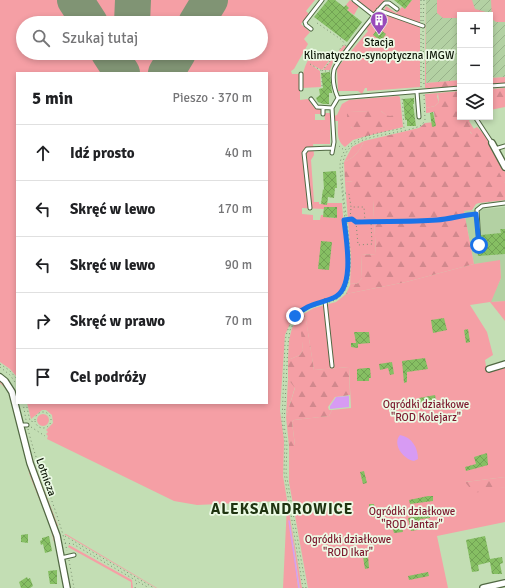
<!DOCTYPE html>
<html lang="pl">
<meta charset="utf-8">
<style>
body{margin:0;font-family:Signika,sans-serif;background:#f6f6f6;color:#202124}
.controls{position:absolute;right:12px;top:12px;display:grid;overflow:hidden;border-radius:0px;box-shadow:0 2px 6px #0003}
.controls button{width:36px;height:36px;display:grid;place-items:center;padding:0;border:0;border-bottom:1px solid #e0e0e0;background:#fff;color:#202124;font:20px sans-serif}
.stop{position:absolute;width:12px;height:12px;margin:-9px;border:3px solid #1a73e8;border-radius:50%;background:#fff}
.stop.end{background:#1a73e8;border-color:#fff;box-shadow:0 1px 4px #0008}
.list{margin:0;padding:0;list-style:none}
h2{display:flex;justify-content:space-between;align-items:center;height:52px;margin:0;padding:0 16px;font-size:17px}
h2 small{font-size:13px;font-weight:400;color:#757577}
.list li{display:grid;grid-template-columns:26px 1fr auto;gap:12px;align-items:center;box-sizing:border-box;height:56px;padding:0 16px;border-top:1px solid #e0e0e0}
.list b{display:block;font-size:15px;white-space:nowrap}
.list em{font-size:13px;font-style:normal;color:#757577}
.icon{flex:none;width:22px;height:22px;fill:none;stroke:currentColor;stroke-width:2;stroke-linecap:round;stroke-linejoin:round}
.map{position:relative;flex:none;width:505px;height:588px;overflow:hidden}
.search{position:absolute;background:#fff;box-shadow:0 2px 6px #0003;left:16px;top:16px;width:252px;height:44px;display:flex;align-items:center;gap:10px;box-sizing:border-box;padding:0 14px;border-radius:22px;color:#757577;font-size:15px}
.panel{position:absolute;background:#fff;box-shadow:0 2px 6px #0003;left:16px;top:72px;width:252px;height:332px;border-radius:0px}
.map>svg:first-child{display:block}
</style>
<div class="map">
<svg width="505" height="588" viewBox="0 0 505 588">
<defs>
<pattern id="industrial-furrows" width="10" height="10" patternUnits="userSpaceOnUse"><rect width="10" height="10" fill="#b3d1a3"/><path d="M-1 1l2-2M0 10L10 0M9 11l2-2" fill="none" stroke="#99b38b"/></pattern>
<pattern id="forest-firs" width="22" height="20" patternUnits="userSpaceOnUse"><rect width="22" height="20" fill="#f59fa5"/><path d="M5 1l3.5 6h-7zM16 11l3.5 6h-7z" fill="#d1888d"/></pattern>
<pattern id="building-cross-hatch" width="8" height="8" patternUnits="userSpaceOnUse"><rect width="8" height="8" fill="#86bf63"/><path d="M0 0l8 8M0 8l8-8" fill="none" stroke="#72a354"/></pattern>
</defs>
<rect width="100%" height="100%" fill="#c3deb4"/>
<path fill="#b3d1a3" d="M 505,207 L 505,301 L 490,302 L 501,278 L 500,261 L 474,264 L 464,211 Z"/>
<path fill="url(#industrial-furrows)" d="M 426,0 L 505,0 L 505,77 L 490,78 L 490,15 L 460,15 L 460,80 L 426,83 Z"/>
<path fill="#f59fa5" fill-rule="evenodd" d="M 0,0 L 315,0 L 306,11 L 309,14 L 301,24 L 310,32 L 304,39 L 308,44 L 294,69 L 291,71 L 292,74 L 300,74 L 300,100 L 308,99 L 314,107 L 322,110 L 322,114 L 315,114 L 315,120 L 325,120 L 324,113 L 330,113 L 330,144 L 313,144 L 314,155 L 311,160 L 314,202 L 319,202 L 319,204 L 327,204 L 327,203 L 342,203 L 347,266 L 343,289 L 335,297 L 314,302 L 300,310 L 292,319 L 285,335 L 280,410 L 284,441 L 283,476 L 302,588 L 300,588 L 290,520 L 298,588 L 283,588 L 287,504 L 281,501 L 197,505 L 174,501 L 47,439 L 48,436 L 46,434 L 48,432 L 46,430 L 53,423 L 52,415 L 46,410 L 42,410 L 31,419 L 27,403 L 267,403 L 267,73 L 17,73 L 17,377 L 10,369 L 0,362 ZM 23,23 L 261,23 L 261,53 L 23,53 ZM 324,207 L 337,208 L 336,218 L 324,217 L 323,215 L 321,215 L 320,220 L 313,220 L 313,215 L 302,214 L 302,208 L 324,209 Z
M 350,0 L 359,6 L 354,15 L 347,10 L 349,8 L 346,5 Z
M 357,0 L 385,0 L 376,11 L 373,12 Z
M 412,0 L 420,0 L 420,24 L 384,11 L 386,6 L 396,13 L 402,7 L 405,9 Z
M 425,0 L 426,83 L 430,87 L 442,88 L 425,88 Z
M 437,0 L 472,0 L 475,9 L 486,12 L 488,15 L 460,15 L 460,18 L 443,18 L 437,13 Z
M 491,0 L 505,0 L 505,22 L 496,22 L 492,19 Z
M 380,12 L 420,26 L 420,87 L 367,91 L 367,88 L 365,88 L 362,94 L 358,91 L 338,91 L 337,68 L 368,31 L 366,29 L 373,17 Z
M 344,45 L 346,47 L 333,62 L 330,70 L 323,70 Z
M 319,52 L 328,58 L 329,61 L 322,70 L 310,64 L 320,71 L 321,87 L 302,88 C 302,74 304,65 312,54 L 316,56 Z
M 438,93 L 437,97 L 439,102 L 435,106 L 426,108 L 425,94 Z
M 398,96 L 400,97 L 403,127 L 395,129 L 395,115 L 391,117 L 387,116 L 381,111 L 350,112 L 351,127 L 363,137 L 353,140 L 345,147 C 336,141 338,131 338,121 L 334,121 L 334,116 L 337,115 L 342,104 L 349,100 Z
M 477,127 L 485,135 L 505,172 L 505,183 L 470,131 Z
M 364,141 C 360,151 354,158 344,162 L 352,147 Z
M 353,181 L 373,200 L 376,254 L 361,255 L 362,278 L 357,284 L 351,283 L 350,286 L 351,258 L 345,182 Z
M 500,260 L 501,278 L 491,302 L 505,301 L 505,321 L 490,302 L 470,305 L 487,332 L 493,355 L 485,360 L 487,372 L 505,367 L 505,477 L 465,482 L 494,488 L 505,487 L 505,522 L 437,536 L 448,588 L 308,588 L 289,482 L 289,446 L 295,445 L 292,422 L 294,420 L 329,416 L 332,410 L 351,408 L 349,367 L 314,370 L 305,314 L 301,325 L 303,350 L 300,355 L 288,360 L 289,340 L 292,328 L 300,316 L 314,308 L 336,302 L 346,294 L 406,282 L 474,264 Z
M 288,379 L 295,387 L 286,417 Z
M 0,380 L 8,389 L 56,541 L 54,542 L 50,526 L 30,476 L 8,391 L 0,383 Z
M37 420a6 6 0 1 1 12 0a6 6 0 1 1-12 0Z
M 24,427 L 34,463 L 58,526 L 56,526 L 32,463 Z
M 64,534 L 66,534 L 157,588 L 156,588 Z
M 69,545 L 132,580 L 133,588 L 131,588 L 131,582 L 68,547 Z"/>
<path fill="url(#forest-firs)" d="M 505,77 L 505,83 L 490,85 L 490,78 Z
M 460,80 L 460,87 L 430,87 L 426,83 Z
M 505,88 L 505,107 L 490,110 L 490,89 Z
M 460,91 L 460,117 L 473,117 L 469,121 L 474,129 L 470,132 L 472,134 L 477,133 L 505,183 L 505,200 L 479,203 L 476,204 L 472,210 L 464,211 L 474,264 L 406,282 L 346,294 L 351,283 L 357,284 L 362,278 L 361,255 L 376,254 L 373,200 L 354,201 L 353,181 L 345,182 L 344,162 C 354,158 360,151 364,141 L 419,128 L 425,123 L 435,122 L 434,112 L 426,113 L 426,108 L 435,106 L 439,102 L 438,93 Z
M 370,111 L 381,111 C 389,118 390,116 398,114 L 400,118 L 395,120 L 395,129 L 363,137 C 355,131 346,125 347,114 L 350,112 Z
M 305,313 L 314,370 L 349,367 L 350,395 L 335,397 L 328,407 L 329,410 L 332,410 L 329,416 L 294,420 L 292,422 L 295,446 L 289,446 L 286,417 L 295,388 L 288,379 L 288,360 L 300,355 L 303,350 L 300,325 Z
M 505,477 L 505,487 L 474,493 L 465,482 Z"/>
<path fill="#d79bf3" d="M 349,396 L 349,407 L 330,409 L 330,406 L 336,397 Z
M 400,435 C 412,437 418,448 418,459 L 414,461 C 403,459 392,444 400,435 Z"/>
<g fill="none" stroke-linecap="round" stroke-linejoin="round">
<path stroke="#d79bf3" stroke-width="1.5" d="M 289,521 L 299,588"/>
<path stroke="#809474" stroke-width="36" d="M 75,0 L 90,23
M 132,23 L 133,0
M 196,23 L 210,0
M 109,53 L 122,73
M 166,73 L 178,53"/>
</g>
<path fill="url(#building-cross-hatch)" d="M 328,0 L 335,0 L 344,7 L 346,5 L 349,8 L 347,10 L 362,22 L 347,42 L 314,17 Z
M 394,0 L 412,0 L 405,9 Z
M 378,28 L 386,34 L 381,41 L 373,35 Z
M 330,72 L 332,93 L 329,93 L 329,104 L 323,104 L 318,102 L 316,98 L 320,95 L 319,89 L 323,88 L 321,73 Z
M 414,98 L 414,104 L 413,104 L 416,126 L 407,126 L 407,120 L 405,120 L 403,99 Z
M 433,112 L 436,126 L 432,127 L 430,113 Z
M 336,171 L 337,188 L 335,188 L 334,198 L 328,197 L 327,205 L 321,204 L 323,189 L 324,190 L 323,172 Z
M 324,207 L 337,207 L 337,218 L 323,217 Z
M 500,229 L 505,229 L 505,254 L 478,256 L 477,250 L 482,249 L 481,235 L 501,233 Z
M 321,241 L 332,242 L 329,270 L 318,269 Z
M 444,318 L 447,330 L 433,333 L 431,320 Z
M 468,329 L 470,342 L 466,343 L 464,330 Z
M 354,332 L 369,332 L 370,343 L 358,344 L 358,348 L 351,347 L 351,343 L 356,343 Z
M 425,358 L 428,369 L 407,372 L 407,382 L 404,383 L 402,361 Z
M 392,362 L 394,374 L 390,375 L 388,368 L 380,370 L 379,364 Z
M 366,368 L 370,368 L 371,378 L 369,378 L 369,381 L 357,381 L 357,369 Z
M 435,395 L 436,400 L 420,403 L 419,398 Z
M 487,453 L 488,465 L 466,471 L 465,467 L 476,464 L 474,457 Z
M 364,471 L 367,483 L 363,484 L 360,472 Z
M 428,496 L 433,496 L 433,501 L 410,504 L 409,500 Z
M 369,504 L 374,504 L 376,516 L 371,517 Z
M 430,513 L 430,518 L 420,519 L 423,529 L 411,531 L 408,518 Z
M 400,521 L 403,532 L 394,533 L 391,523 Z
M 28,534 L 28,543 L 21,542 L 21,535 Z
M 49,536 L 52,551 L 45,553 L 43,544 L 41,545 L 40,541 L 42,540 L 42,538 Z
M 485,536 L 490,559 L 502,557 L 503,563 L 500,564 L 502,574 L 492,574 L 490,562 L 478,565 L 479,571 L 472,572 L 466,540 Z
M 368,556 L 369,568 L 365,569 L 363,557 Z
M 57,570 L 57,584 L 50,584 L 48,571 Z
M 428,572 L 429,576 L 409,580 L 408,576 Z
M 27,577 L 28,579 L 30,578 L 33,586 L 30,588 L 21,588 L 19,582 Z"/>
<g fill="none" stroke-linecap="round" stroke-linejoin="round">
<defs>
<path id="service" d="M 354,0 L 373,15
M 378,10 L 423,26
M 311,29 L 306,25 L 305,22 L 322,0
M 301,74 L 301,89
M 490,86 L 505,85
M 417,92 L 419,117
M 338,98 L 460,88
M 311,99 L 317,107 L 332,108
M 323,114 L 323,108
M 475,117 L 492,143
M 495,149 L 505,146
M 332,153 L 334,142 L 332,108 L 338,98 C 334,89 332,80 334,70 C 336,62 376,12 385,3 L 389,3 L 397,9
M 310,208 L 304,153 L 307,149 L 332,148
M 479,245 L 477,210 L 482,206 L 505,203
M 325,301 L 332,366
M 20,425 L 27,425
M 61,558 L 74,555"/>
<path id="minor" d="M 492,143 L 505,167
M 489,369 L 505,364
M 0,377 L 5,381 L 12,392 L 30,463 L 57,536 L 67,588
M 483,588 L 505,583"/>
</defs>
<use href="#service" stroke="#516843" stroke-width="5"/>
<use href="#minor" stroke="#516843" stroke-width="8"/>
<path stroke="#7b8f70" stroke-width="1" stroke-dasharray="1 3" stroke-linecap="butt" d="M 421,21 L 421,0
M 423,21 L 424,0
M 317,23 L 342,40 L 346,46
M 423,31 L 424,87
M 310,64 L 322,71 L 322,88
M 330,71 L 322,71 L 344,44
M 421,87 L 421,31
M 339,146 L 344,150
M 345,193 L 349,194 L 351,207 L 364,207 L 365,221
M 350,218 L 351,208
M 345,219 L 352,219 L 356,222 L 406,222 L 439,220 L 473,214
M 356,222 L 358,245 L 372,244 L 371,222
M 329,300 C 335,298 340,295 344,289 C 353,271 341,191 340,166 C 341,135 381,133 404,128 L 402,96
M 329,302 C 377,292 326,177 348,150 C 361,133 402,135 422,125 L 425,120 L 424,95
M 0,364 L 9,370 L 17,379
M 0,367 L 10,375 L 17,385
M 23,403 L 26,420
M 26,403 L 30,421 L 35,422
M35 420a8 8 0 1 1 16 0a8 8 0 1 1-16 0Z
M 31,427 L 45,436
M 28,429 C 38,471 58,509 67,551
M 65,536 L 154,588
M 65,543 L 73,544 L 149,588
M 69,560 L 74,588
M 135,588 L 137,582
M 303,588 L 284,472 L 285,442 L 282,422 L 285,343 C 287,322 299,307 320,302
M 306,588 L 286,472 L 287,443 L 284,425 L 288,344 L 290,330 L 297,318 L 307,309 L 321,304"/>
<use href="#service" stroke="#fff" stroke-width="3"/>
<use href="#minor" stroke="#fff" stroke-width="5.5"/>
</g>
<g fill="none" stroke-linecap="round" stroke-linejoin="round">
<path stroke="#1a73e8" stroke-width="5" d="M 295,316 C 307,304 319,304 333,298 C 356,290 346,238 344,220 L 352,219 L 356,222 C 383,221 410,222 437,220 C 450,219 463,215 476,214 L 479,245"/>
</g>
<defs>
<symbol id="building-pin" viewBox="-11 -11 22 30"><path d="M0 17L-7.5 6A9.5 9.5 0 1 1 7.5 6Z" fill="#994aba" stroke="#ecfae5"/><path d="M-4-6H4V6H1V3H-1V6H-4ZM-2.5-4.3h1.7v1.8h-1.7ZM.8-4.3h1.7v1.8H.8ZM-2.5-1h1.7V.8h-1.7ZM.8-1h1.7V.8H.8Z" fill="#fff"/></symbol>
</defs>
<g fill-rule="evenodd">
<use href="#building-pin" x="369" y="10" width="20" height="27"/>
</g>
<g text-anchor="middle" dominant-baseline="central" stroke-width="3.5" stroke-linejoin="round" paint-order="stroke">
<g font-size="11" fill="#0d1607" stroke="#ecfae5">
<text x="379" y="42">Stacja<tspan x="379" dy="13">Klimatyczno-synoptyczna IMGW</tspan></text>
</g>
<g font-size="11" fill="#7c192e" stroke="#ecfae5">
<text x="426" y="404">Ogródki działkowe<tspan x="426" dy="13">"ROD Kolejarz"</tspan></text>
<text x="412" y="511">Ogródki działkowe<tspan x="412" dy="13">"ROD Jantar"</tspan></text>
<text x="348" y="539">Ogródki działkowe<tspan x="348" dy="13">"ROD Ikar"</tspan></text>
</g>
<g font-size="11" fill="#0d1607" stroke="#ecfae5">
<text transform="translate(46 477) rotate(70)">Lotnicza</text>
</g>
<g font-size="15" font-weight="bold" letter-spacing="1" fill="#1e3310" stroke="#ecfae5">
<text x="282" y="509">ALEKSANDROWICE</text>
</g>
</g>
</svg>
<div class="controls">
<button>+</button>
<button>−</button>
<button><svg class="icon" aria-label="layers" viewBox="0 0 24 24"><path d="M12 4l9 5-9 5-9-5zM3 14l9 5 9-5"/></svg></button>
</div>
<div class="stop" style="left:479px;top:245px"></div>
<div class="stop end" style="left:295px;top:316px"></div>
<div class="search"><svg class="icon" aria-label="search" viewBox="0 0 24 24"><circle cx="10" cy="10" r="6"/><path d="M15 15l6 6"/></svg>Szukaj tutaj</div>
<section class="panel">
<h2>5 min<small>Pieszo · 370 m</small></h2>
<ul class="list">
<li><svg class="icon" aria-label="ahead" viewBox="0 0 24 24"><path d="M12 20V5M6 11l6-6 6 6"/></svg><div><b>Idź prosto</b></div><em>40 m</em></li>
<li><svg class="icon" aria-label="left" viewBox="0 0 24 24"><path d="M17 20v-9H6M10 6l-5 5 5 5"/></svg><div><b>Skręć w lewo</b></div><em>170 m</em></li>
<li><svg class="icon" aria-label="left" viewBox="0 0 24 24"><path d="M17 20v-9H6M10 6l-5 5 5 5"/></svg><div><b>Skręć w lewo</b></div><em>90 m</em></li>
<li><svg class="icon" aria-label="right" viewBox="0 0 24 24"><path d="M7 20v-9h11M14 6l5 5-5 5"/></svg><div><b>Skręć w prawo</b></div><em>70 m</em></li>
<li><svg class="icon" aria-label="arrive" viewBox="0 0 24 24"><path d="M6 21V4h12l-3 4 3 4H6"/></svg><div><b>Cel podróży</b></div></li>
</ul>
</section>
</div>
